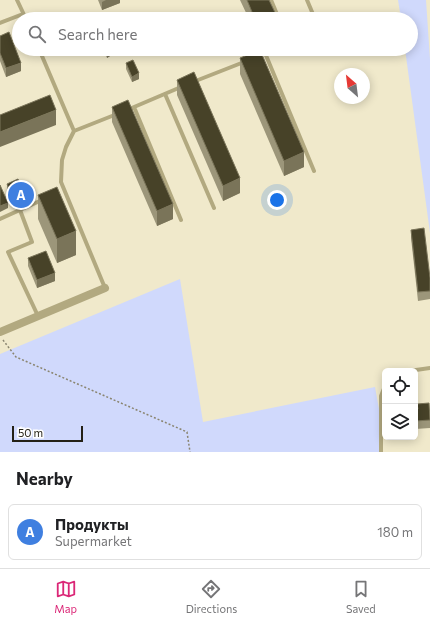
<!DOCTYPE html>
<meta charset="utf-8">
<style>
body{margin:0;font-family:Commissioner,sans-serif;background:#f6f6f6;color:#202124}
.controls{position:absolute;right:12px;bottom:12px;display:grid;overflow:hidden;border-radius:6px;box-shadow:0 2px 10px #0003}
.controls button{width:36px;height:36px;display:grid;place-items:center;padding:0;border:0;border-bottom:1px solid #e0e0e0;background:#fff;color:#202124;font:20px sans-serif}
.compass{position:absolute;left:334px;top:68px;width:36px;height:36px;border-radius:50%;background:#fff;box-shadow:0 2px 10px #0003;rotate:332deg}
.scale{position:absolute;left:12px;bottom:10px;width:71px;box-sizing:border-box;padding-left:4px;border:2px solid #242116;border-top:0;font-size:11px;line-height:14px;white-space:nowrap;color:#242116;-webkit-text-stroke:3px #fff;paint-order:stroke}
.you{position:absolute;left:277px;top:200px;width:14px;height:14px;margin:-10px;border:3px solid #fff;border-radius:50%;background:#1a73e8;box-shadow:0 0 0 6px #1a73e833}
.badge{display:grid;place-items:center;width:26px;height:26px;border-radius:50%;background:#db2777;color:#fff;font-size:13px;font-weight:700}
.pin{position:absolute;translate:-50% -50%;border:2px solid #fff;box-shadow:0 1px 4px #0006}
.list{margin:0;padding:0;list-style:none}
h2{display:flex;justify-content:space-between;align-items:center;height:52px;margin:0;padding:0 16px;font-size:17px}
h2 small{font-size:13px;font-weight:400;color:#757577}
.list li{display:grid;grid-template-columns:26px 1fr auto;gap:12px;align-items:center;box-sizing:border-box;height:56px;margin:0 8px 8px;padding:0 8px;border:1px solid #e0e0e0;border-radius:6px}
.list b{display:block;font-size:15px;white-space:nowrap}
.list p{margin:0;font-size:13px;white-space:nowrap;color:#757577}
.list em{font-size:13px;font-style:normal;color:#757577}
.icon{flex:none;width:22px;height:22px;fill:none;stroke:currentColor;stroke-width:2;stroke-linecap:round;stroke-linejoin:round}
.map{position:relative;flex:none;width:430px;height:452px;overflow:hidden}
.search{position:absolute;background:#fff;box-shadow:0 2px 10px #0003;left:12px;right:12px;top:12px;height:44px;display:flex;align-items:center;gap:10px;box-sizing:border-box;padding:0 14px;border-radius:22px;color:#757577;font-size:15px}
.sheet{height:116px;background:#fff}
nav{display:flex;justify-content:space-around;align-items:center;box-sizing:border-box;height:56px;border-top:1px solid #e0e0e0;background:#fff;font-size:11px;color:#757577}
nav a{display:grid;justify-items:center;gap:2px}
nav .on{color:#db2777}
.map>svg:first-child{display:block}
</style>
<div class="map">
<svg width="430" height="452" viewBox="0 0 430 452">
<rect width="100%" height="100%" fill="#f0e9cb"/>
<path fill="#d0d9fc" d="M 398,0 L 426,0 L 430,59 L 430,233 L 405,49 L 411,49 L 411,19 L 401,19 Z
M 180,279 L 203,422 L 375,387 L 379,409 L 381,452 L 0,452 L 0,354 Z"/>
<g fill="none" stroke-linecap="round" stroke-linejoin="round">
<path stroke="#8a8570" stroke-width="1.5" stroke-dasharray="2 2" stroke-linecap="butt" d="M 3,340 L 16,357 L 187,432 L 190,452"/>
<path stroke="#b2a980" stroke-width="4" d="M 17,0 L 26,19
M 271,0 L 279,19
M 307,0 L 315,19
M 0,23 L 23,14
M 39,49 L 74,131 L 66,147 L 62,160 L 61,182 L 105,288
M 265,53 L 314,171
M 258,56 L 275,49
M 193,82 L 244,62
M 165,94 L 214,208
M 134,107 L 181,220
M 127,110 L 181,87
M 74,131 L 117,114
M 20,210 L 32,242 L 8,252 L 38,316
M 0,219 L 42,200
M 409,371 L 430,368
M 381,452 L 381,396 L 385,386"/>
<path stroke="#b2a980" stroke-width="8" d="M 0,332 L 105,288"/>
</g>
<path fill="#9c967a" d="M 98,0 L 120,0 L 120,3 L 102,10 Z
M 240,0 L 269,0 L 278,19 L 249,19 Z
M 0,36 L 21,71 L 6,77 L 0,61 Z
M 103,49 L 112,49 L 113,54 L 107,58 Z
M 240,58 L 304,167 L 284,176 L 240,74 Z
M 126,63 L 139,79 L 132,82 L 126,69 Z
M 177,80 L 240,193 L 223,201 L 177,95 Z
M 112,107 L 173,219 L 157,226 L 112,122 Z
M 7,184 L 24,200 L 14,205 L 7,190 Z
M 38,195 L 76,255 L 57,263 L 38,219 Z
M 411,230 L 430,278 L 430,299 L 418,301 L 411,238 Z
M 28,258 L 55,281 L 37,288 L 28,266 Z
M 417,404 L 430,410 L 430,428 L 415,429 L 415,409 L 417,409 Z"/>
<path fill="#7a7459" d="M 106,0 L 120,0 L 120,3 L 102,10 L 102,2 Z
M 113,52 L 113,54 L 107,58 L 107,55 Z
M 21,63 L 21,71 L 6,77 L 6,68 Z
M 139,73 L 139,79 L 132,82 L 132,77 Z
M 56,110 L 56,125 L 0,147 L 0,132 Z
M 304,152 L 304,167 L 284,176 L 284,161 Z
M 240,178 L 240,193 L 223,201 L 223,186 Z
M 24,195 L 24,200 L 14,205 L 14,199 Z
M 8,203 L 8,208 L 0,212 L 0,206 Z
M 173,204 L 173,219 L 157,226 L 157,211 Z
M 76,231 L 76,255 L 57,263 L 57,239 Z
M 55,273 L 55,281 L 37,288 L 37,280 Z"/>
<path fill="#474228" stroke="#7a7459" d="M 247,0 L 269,0 L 278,19 L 255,19 Z
M 9,32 L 21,63 L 6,68 L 0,53 L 0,36 Z
M 104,49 L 112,49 L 113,52 L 107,55 Z
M 260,50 L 304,152 L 284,161 L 240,58 Z
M 133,60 L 139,73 L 132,77 L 126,63 Z
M 194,72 L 240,178 L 223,186 L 177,80 Z
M 50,95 L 56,110 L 0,132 L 0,115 Z
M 128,100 L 173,204 L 157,211 L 112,107 Z
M 18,179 L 24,195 L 14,199 L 7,184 Z
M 0,185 L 8,203 L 0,206 Z
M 57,187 L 76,231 L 57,239 L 38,195 Z
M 424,228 L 430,278 L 430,291 L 418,292 L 411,230 Z
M 46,251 L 55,273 L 37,280 L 28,258 Z
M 429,403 L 430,420 L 415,421 L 415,409 L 418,409 L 417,404 Z"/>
</svg>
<div class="controls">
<button><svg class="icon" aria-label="locate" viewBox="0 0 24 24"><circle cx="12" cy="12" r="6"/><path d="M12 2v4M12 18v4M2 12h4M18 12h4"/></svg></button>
<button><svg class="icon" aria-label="layers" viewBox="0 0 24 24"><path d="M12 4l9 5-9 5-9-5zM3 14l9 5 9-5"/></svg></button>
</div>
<svg class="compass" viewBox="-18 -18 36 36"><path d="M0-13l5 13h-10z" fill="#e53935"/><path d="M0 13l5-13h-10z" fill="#757577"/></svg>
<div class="scale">50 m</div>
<div class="you"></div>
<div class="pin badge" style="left:21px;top:195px;background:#3f7fe0">A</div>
<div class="search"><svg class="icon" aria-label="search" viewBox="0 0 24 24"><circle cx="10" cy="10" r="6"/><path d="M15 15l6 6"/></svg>Search here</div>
</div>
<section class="sheet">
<h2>Nearby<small></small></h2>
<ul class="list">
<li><span class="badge" style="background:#3f7fe0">A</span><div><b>Продукты</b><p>Supermarket</p></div><em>180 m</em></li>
</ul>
</section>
<nav>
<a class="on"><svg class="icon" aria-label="map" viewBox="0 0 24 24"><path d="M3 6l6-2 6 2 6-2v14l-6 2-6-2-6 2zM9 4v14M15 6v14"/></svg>Map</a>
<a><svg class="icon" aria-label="directions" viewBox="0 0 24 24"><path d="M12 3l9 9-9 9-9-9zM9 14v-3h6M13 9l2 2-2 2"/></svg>Directions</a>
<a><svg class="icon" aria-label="saved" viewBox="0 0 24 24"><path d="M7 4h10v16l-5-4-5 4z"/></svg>Saved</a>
</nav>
